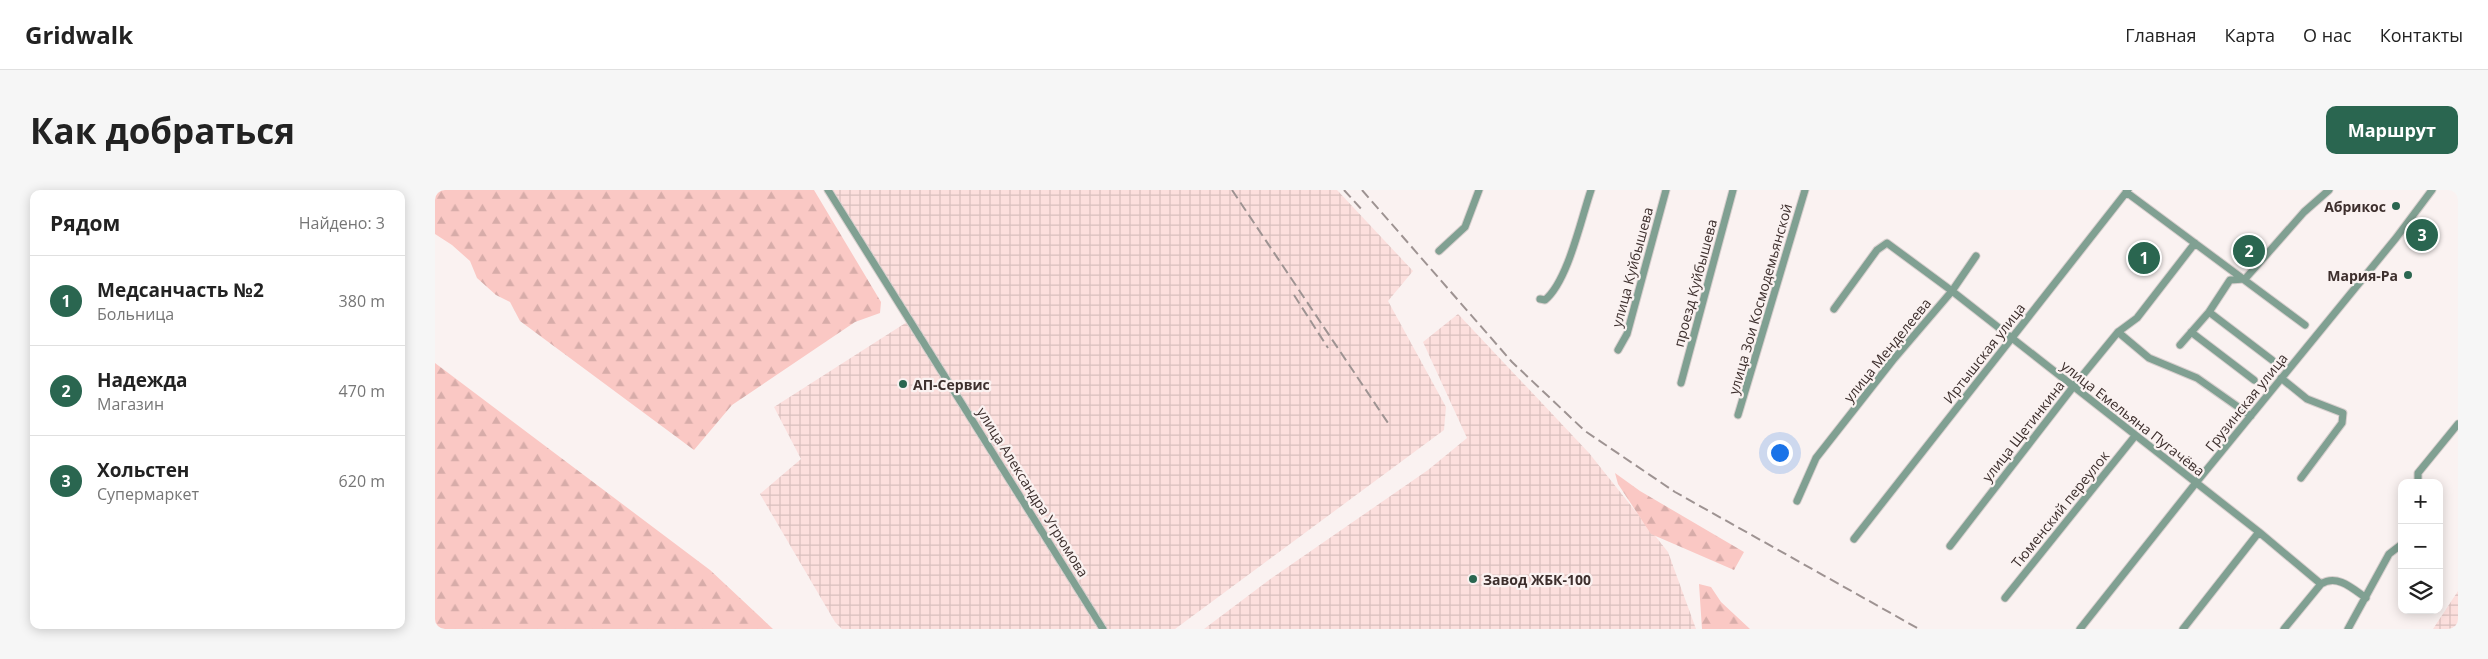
<!DOCTYPE html>
<html lang="ru">
<meta charset="utf-8">
<style>
body{margin:0;font-family:"Open Sans",sans-serif;background:#f6f6f6;color:#222}
.controls{position:absolute;right:15px;bottom:15px;display:grid;overflow:hidden;border-radius:10px;box-shadow:0 2px 12px #0003}
.controls button{width:45px;height:45px;display:grid;place-items:center;padding:0;border:0;border-bottom:1px solid #e0e0e0;background:#fff;color:#222;font:25px sans-serif}
.you{position:absolute;left:1344px;top:262px;width:18px;height:18px;margin:-12px;border:4px solid #fff;border-radius:50%;background:#1a73e8;box-shadow:0 0 0 8px #1a73e833}
.badge{display:grid;place-items:center;width:32px;height:32px;border-radius:50%;background:#2a6650;color:#fff;font-size:16px;font-weight:700}
.pin{position:absolute;translate:-50% -50%;border:2px solid #fff;box-shadow:0 1px 5px #0006}
.list{margin:0;padding:0;list-style:none}
h2{display:flex;justify-content:space-between;align-items:center;height:65px;margin:0;padding:0 20px;font-size:21px}
h2 small{font-size:16px;font-weight:400;color:#767676}
.list li{display:grid;grid-template-columns:32px 1fr auto;gap:15px;align-items:center;box-sizing:border-box;height:90px;padding:0 20px;border-top:1px solid #e0e0e0}
.list b{display:block;font-size:19px;white-space:nowrap}
.list p{margin:0;font-size:16px;white-space:nowrap;color:#767676}
.list em{font-size:16px;font-style:normal;color:#767676}
.icon{flex:none;width:28px;height:28px;fill:none;stroke:currentColor;stroke-width:2;stroke-linecap:round;stroke-linejoin:round}
.map{position:relative;flex:none;width:2023px;height:439px;overflow:hidden;border-radius:10px}
header{display:flex;align-items:center;gap:30px;box-sizing:border-box;height:70px;padding:0 25px;background:#fff;border-bottom:1px solid #e0e0e0}
header strong{font-size:24px}
nav{display:flex;gap:28px;margin-inline-start:auto;font-size:18px}
.intro{display:flex;align-items:center;justify-content:space-between;box-sizing:border-box;height:120px;padding:0 30px}
h1{margin:0;font-size:35px}
.button{padding:12px 22px;border-radius:10px;background:#2a6650;color:#fff;font-size:18px;font-weight:700}
main{display:flex;gap:30px;padding:0 30px}
aside{flex:1;background:#fff;border-radius:10px;box-shadow:0 2px 12px #0003}
.map>svg:first-child{display:block}
</style>
<header>
<strong>Gridwalk</strong>
<nav><a>Главная</a><a>Карта</a><a>О нас</a><a>Контакты</a></nav>
</header>
<div class="intro"><h1>Как добраться</h1><a class="button">Маршрут</a></div>
<main>
<aside>
<h2>Рядом<small>Найдено: 3</small></h2>
<ul class="list">
<li><span class="badge">1</span><div><b>Медсанчасть №2</b><p>Больница</p></div><em>380 m</em></li>
<li><span class="badge">2</span><div><b>Надежда</b><p>Магазин</p></div><em>470 m</em></li>
<li><span class="badge">3</span><div><b>Хольстен</b><p>Супермаркет</p></div><em>620 m</em></li>
</ul>
</aside>
<div class="map">
<svg width="2023" height="439" viewBox="0 0 2023 439">
<defs>
<pattern id="industrial-grid" width="8" height="8" patternUnits="userSpaceOnUse" patternTransform="scale(1.25)"><rect width="8" height="8" fill="#fcdfdd"/><path d="M0 4h8M4 0v8" fill="none" stroke="#d9c0be"/></pattern>
<pattern id="forest-firs" width="22" height="20" patternUnits="userSpaceOnUse" patternTransform="scale(1.25)"><rect width="22" height="20" fill="#fac8c4"/><path d="M5 1l3.5 6h-7zM16 11l3.5 6h-7z" fill="#d7aca9"/></pattern>
</defs>
<rect width="100%" height="100%" fill="#faf2f1"/>
<path fill="url(#industrial-grid)" d="M 397,0 L 902,0 L 978,81 L 953,111 L 1011,217 L 1009,240 L 740,439 L 407,439 L 400,432 L 325,304 L 366,269 L 339,217 L 472,132 Z
M 1023,124 L 1154,263 L 1233,362 L 1261,439 L 769,439 L 834,390 L 993,280 L 1032,248 L 988,152 Z
M 2023,401 L 2023,439 L 1998,439 Z"/>
<path fill="url(#forest-firs)" d="M 0,0 L 379,0 L 446,112 L 445,123 L 420,132 L 297,215 L 259,260 L 85,131 L 75,112 L 61,105 L 42,88 L 35,71 L 17,55 L 0,44 Z
M 0,173 L 275,380 L 338,439 L 0,439 Z
M 1180,283 L 1205,301 L 1309,362 L 1299,380 L 1216,344 L 1183,294 Z
M 1264,394 L 1276,397 L 1286,412 L 1315,439 L 1267,439 Z"/>
<g fill="none" stroke-linecap="round" stroke-linejoin="round">
<defs>
<path id="street" d="M 393,0 L 668,439
M 1691,2 L 1870,135
M 1004,61 L 1030,37 L 1044,0
M 1105,109 L 1110,110 C 1133,91 1146,29 1156,0
M 1399,119 L 1442,60 L 1452,53 L 1517,101 L 1824,342 L 1886,394 C 1902,384 1917,398 1931,408
M 1774,122 L 1837,170
M 1683,142 L 1714,168 L 1762,188 L 1816,226
M 1756,142 L 1819,190
M 1745,155 L 1774,122 L 1795,90 L 1810,89 L 1869,22 L 1894,0
M 1183,160 L 1192,144 L 1231,0
M 1846,188 L 1872,209 L 1908,223 L 1907,233 L 1866,288
M 1246,193 L 1298,0
M 1303,225 L 1370,0
M 1983,293 L 1983,283 L 2023,234
M 1362,311 L 1381,268 L 1458,170 L 1517,101 L 1541,66
M 1419,349 L 1693,0
M 1515,356 L 1638,197 L 1683,142 L 1702,128 L 1760,53
M 1570,408 L 1700,246
M 1645,439 L 1760,294 L 1961,48 L 1997,0
M 1748,439 L 1824,342
M 1849,439 L 1886,394
M 1913,439 L 1954,364 L 1967,354"/>
</defs>
<use href="#street" stroke="#d8cfce" stroke-width="9"/>
<use href="#street" stroke="#80a092" stroke-width="7"/>
<path stroke="#9e9392" stroke-width="2" stroke-dasharray="10 5" stroke-linecap="butt" d="M 797,0 L 953,233
M 909,0 L 928,21
M 927,0 L 1077,172 L 1150,241 L 1240,302 L 1484,439
M 859,105 L 893,158"/>
</g>
<g fill="#2a6650" stroke="#faf2f1" stroke-width="2">
<circle cx="1961" cy="16" r="5"/>
<circle cx="1973" cy="85" r="5"/>
<circle cx="468" cy="194" r="5"/>
<circle cx="1038" cy="389" r="5"/>
</g>
<g text-anchor="middle" dominant-baseline="central" stroke-width="4.5" stroke-linejoin="round" paint-order="stroke">
<g font-size="14" font-weight="bold" fill="#3d2f2d" stroke="#faf2f1" text-anchor="end">
<text x="1951" y="16">Абрикос</text>
<text x="1963" y="85">Мария-Ра</text>
<text x="478" y="194" text-anchor="start">АП-Сервис</text>
<text x="1048" y="389" text-anchor="start">Завод ЖБК-100</text>
</g>
<g font-size="14" fill="#3d2f2d" stroke="#faf2f1">
<text transform="translate(1197 77) rotate(-75)">улица Куйбышева</text>
<text transform="translate(1260 93) rotate(-75)">проезд Куйбышева</text>
<text transform="translate(1325 109) rotate(-74)">улица Зои Космодемьянской</text>
<text transform="translate(1452 160) rotate(-51)">улица Менделеева</text>
<text transform="translate(1549 163) rotate(-52)">Иртышская улица</text>
<text transform="translate(1811 212) rotate(-51)">Грузинская улица</text>
<text transform="translate(1698 228) rotate(38)">улица Емельяна Пугачёва</text>
<text transform="translate(1588 241) rotate(-52)">улица Щетинкина</text>
<text transform="translate(598 302) rotate(58)">улица Александра Угрюмова</text>
<text transform="translate(1625 319) rotate(-51)">Тюменский переулок</text>
</g>
</g>
</svg>
<div class="controls">
<button>+</button>
<button>−</button>
<button><svg class="icon" aria-label="layers" viewBox="0 0 24 24"><path d="M12 4l9 5-9 5-9-5zM3 14l9 5 9-5"/></svg></button>
</div>
<div class="you"></div>
<div class="pin badge" style="left:1709px;top:68px">1</div>
<div class="pin badge" style="left:1814px;top:61px">2</div>
<div class="pin badge" style="left:1987px;top:45px">3</div>
</div>
</main>
